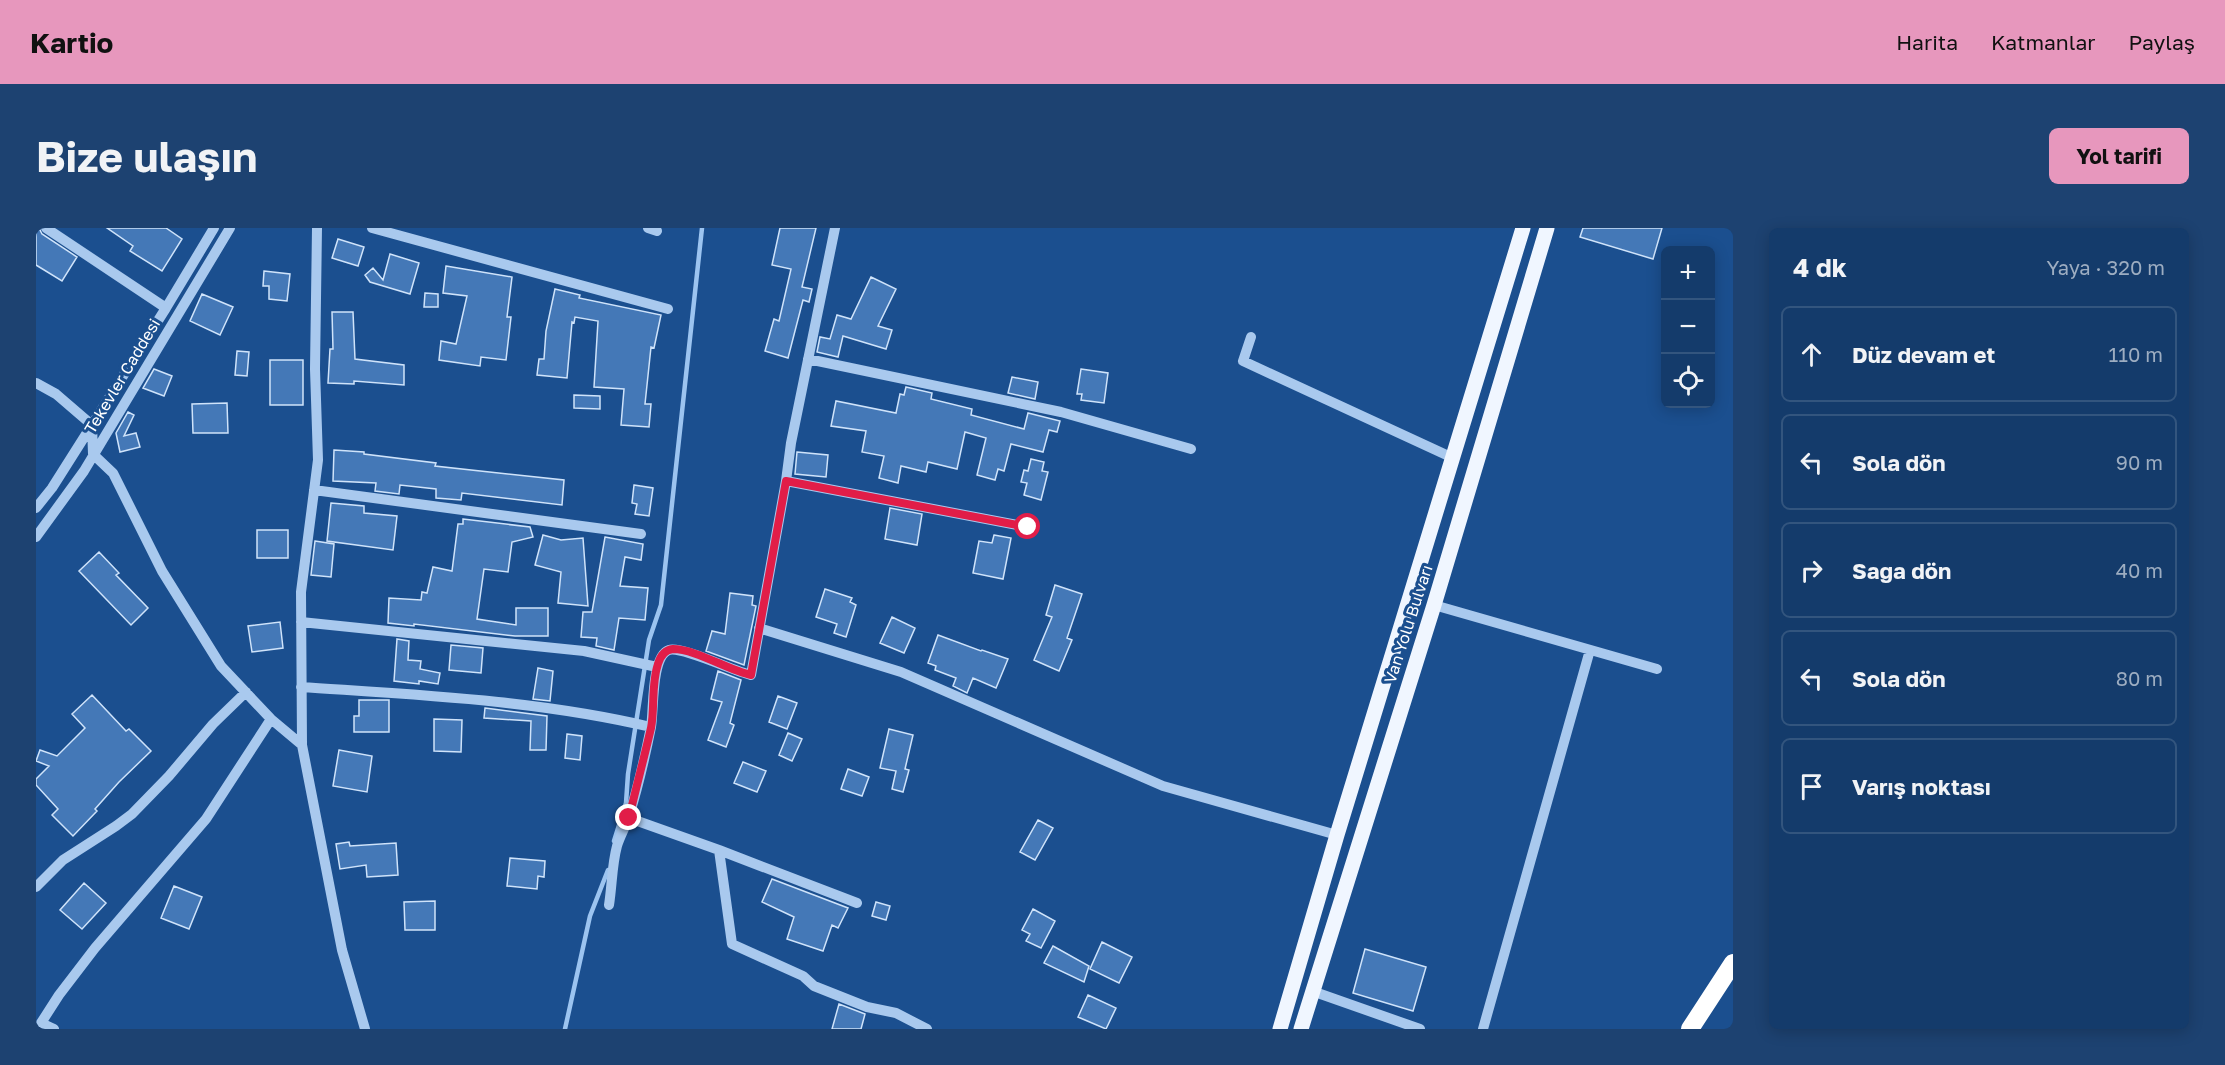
<!DOCTYPE html>
<html lang="tr">
<meta charset="utf-8">
<style>
body{margin:0;font-family:"Golos Text",sans-serif;background:#1d4271;color:#f1f3f6}
.controls{position:absolute;right:18px;top:18px;display:grid;overflow:hidden;border-radius:9px;box-shadow:0 3px 15px #0003}
.controls button{width:54px;height:54px;display:grid;place-items:center;padding:0;border:0;border-bottom:2px solid #33557e;background:#143b6b;color:#f1f3f6;font:30px sans-serif}
.stop{position:absolute;width:18px;height:18px;margin:-14px;border:4px solid #e11d48;border-radius:50%;background:#fff}
.stop.end{background:#e11d48;border-color:#fff;box-shadow:0 2px 6px #0008}
.list{margin:0;padding:0;list-style:none}
h2{display:flex;justify-content:space-between;align-items:center;height:78px;margin:0;padding:0 24px;font-size:26px}
h2 small{font-size:20px;font-weight:400;color:#9dadc1}
.list li{display:grid;grid-template-columns:39px 1fr auto;gap:18px;align-items:center;box-sizing:border-box;height:96px;margin:0 12px 12px;padding:0 12px;border:2px solid #33557e;border-radius:9px}
.list b{display:block;font-size:22px;white-space:nowrap}
.list em{font-size:20px;font-style:normal;color:#9dadc1}
.icon{flex:none;width:33px;height:33px;fill:none;stroke:currentColor;stroke-width:2;stroke-linecap:round;stroke-linejoin:round}
.map{position:relative;flex:none;width:1697px;height:801px;overflow:hidden;border-radius:9px}
header{display:flex;align-items:center;gap:36px;box-sizing:border-box;height:84px;padding:0 30px;background:#e797bd;color:#111}
header strong{font-size:28px}
nav{display:flex;gap:33px;margin-inline-start:auto;font-size:21px}
.intro{display:flex;align-items:center;justify-content:space-between;box-sizing:border-box;height:144px;padding:0 36px}
h1{margin:0;font-size:42px}
.button{padding:15px 27px;border-radius:9px;background:#e797bd;color:#111;font-size:21px;font-weight:700}
main{display:flex;gap:36px;padding:0 36px}
aside{flex:1;background:#143b6b;border-radius:9px;box-shadow:0 3px 15px #0003}
.map>svg:first-child{display:block}
</style>
<header>
<strong>Kartio</strong>
<nav><a>Harita</a><a>Katmanlar</a><a>Paylaş</a></nav>
</header>
<div class="intro"><h1>Bize ulaşın</h1><a class="button">Yol tarifi</a></div>
<main>
<div class="map">
<svg width="1697" height="801" viewBox="0 0 1697 801">
<rect width="100%" height="100%" fill="#1b4f8f"/>
<g fill="none" stroke-linecap="round" stroke-linejoin="round">
<path stroke="#9cc4f0" stroke-width="4.5" d="M 578,613 L 590,575 L 592,546 L 613,412 L 625,377 L 666,0
M 529,801 L 554,688 L 572,642"/>
</g>
<path fill="#4478b7" stroke="#cfe3fa" stroke-width="1.5" d="M 0,0 L 3,0 L 6,6 L 41,29 L 26,53 L 0,37 Z
M 71,0 L 130,0 L 146,11 L 126,43 L 94,23 L 97,18 Z
M 744,0 L 780,0 L 766,59 L 776,61 L 773,74 L 767,72 L 752,130 L 729,123 L 738,91 L 743,93 L 755,41 L 736,37 Z
M 1547,0 L 1626,0 L 1617,31 L 1544,9 Z
M 302,11 L 328,19 L 322,38 L 296,30 Z
M 354,26 L 383,35 L 374,66 L 334,54 L 329,47 L 337,40 L 347,52 Z
M 410,38 L 476,49 L 471,89 L 475,89 L 470,132 L 445,129 L 444,138 L 403,132 L 405,113 L 420,116 L 431,68 L 407,65 Z
M 228,43 L 254,46 L 251,73 L 233,71 L 233,58 L 227,58 Z
M 835,49 L 860,61 L 842,98 L 856,102 L 850,121 L 807,108 L 802,129 L 781,124 L 784,109 L 794,111 L 801,87 L 815,91 Z
M 519,61 L 544,67 L 543,70 L 625,87 L 618,120 L 615,119 L 609,176 L 615,176 L 613,199 L 585,197 L 588,161 L 558,159 L 562,93 L 539,89 L 538,95 L 536,94 L 531,150 L 501,147 L 503,131 L 508,131 L 510,103 Z
M 389,65 L 402,66 L 402,79 L 388,79 Z
M 166,66 L 197,79 L 184,107 L 154,93 Z
M 296,84 L 317,84 L 319,131 L 368,137 L 368,157 L 318,153 L 318,156 L 292,155 L 294,121 L 297,121 Z
M 201,123 L 213,124 L 211,148 L 199,147 Z
M 234,132 L 267,132 L 267,177 L 234,177 Z
M 118,141 L 136,148 L 128,168 L 107,160 Z
M 1045,141 L 1072,145 L 1068,175 L 1045,172 L 1046,166 L 1041,166 Z
M 976,149 L 1002,154 L 999,171 L 972,165 Z
M 870,159 L 896,165 L 895,171 L 936,181 L 935,187 L 988,201 L 992,185 L 1024,193 L 1021,204 L 1013,202 L 1007,224 L 975,216 L 968,243 L 962,241 L 959,252 L 941,247 L 950,210 L 929,204 L 921,241 L 892,234 L 890,244 L 865,238 L 862,255 L 843,250 L 848,228 L 826,224 L 830,203 L 795,198 L 800,173 L 860,185 L 864,166 L 868,167 Z
M 538,167 L 564,168 L 564,181 L 538,180 Z
M 191,175 L 192,205 L 157,205 L 156,176 Z
M 92,184 L 98,187 L 88,208 L 100,205 L 104,219 L 84,224 L 80,205 Z
M 298,222 L 328,224 L 328,226 L 400,235 L 399,238 L 528,252 L 526,277 L 426,265 L 425,272 L 400,270 L 400,261 L 364,257 L 363,266 L 339,263 L 340,255 L 297,253 Z
M 761,224 L 792,227 L 790,249 L 759,246 Z
M 995,231 L 1008,234 L 1006,243 L 1012,244 L 1005,272 L 988,267 L 991,255 L 985,254 L 988,242 L 992,243 Z
M 598,257 L 617,260 L 613,288 L 599,286 L 601,276 L 596,275 Z
M 295,275 L 328,278 L 328,285 L 361,288 L 357,322 L 291,313 Z
M 854,280 L 886,286 L 881,317 L 849,311 Z
M 427,291 L 494,299 L 497,309 L 476,314 L 472,344 L 448,341 L 441,391 L 480,397 L 480,380 L 512,380 L 512,408 L 479,408 L 378,396 L 378,398 L 352,395 L 353,370 L 385,372 L 386,364 L 391,365 L 397,339 L 416,343 L 422,296 L 427,296 Z
M 221,302 L 252,302 L 252,330 L 221,330 Z
M 507,307 L 525,312 L 547,310 L 552,378 L 522,375 L 525,344 L 499,337 Z
M 958,307 L 975,310 L 967,351 L 937,345 L 943,313 L 956,315 Z
M 569,309 L 607,316 L 605,332 L 589,329 L 584,358 L 612,360 L 609,392 L 583,390 L 578,422 L 560,418 L 561,410 L 545,409 L 547,384 L 556,384 Z
M 279,313 L 298,316 L 295,349 L 275,347 Z
M 63,324 L 83,345 L 80,347 L 112,380 L 95,397 L 43,343 Z
M 1019,357 L 1046,366 L 1031,410 L 1036,412 L 1023,443 L 998,432 L 1016,389 L 1010,387 Z
M 789,361 L 816,370 L 814,374 L 820,377 L 810,409 L 798,405 L 801,396 L 780,389 Z
M 694,365 L 717,368 L 716,377 L 720,378 L 708,437 L 670,423 L 676,403 L 689,406 Z
M 856,389 L 879,400 L 868,425 L 844,415 Z
M 244,394 L 247,420 L 216,424 L 212,398 Z
M 902,407 L 945,423 L 946,422 L 972,431 L 960,460 L 937,450 L 931,465 L 917,458 L 920,450 L 899,442 L 900,438 L 892,435 Z
M 361,411 L 373,413 L 372,432 L 385,433 L 384,441 L 404,445 L 402,456 L 383,453 L 383,456 L 358,453 Z
M 415,417 L 447,420 L 445,445 L 413,442 Z
M 502,440 L 517,443 L 514,473 L 497,471 Z
M 682,443 L 705,452 L 694,495 L 698,497 L 690,519 L 672,512 L 686,474 L 675,471 Z
M 56,467 L 90,503 L 93,501 L 115,523 L 83,554 L 59,581 L 61,583 L 37,608 L 16,587 L 22,581 L 0,557 L 0,551 L 13,538 L 0,533 L 4,522 L 21,528 L 49,500 L 36,486 Z
M 742,468 L 761,475 L 751,501 L 733,494 Z
M 323,472 L 353,472 L 353,504 L 318,504 L 318,488 L 323,488 Z
M 449,480 L 511,488 L 510,522 L 494,522 L 495,493 L 448,490 Z
M 398,491 L 426,492 L 425,524 L 398,523 Z
M 853,501 L 877,507 L 869,541 L 873,542 L 867,564 L 856,561 L 860,543 L 844,540 Z
M 752,505 L 766,511 L 756,533 L 743,527 Z
M 531,506 L 546,508 L 544,532 L 529,530 Z
M 303,522 L 336,528 L 331,564 L 297,558 Z
M 707,534 L 730,543 L 721,564 L 698,555 Z
M 812,541 L 833,549 L 826,568 L 805,561 Z
M 1002,592 L 1017,600 L 999,632 L 984,624 Z
M 313,614 L 314,618 L 360,615 L 362,647 L 331,649 L 330,637 L 304,641 L 300,616 Z
M 474,630 L 509,633 L 508,649 L 502,648 L 501,661 L 471,658 Z
M 736,651 L 812,680 L 802,700 L 796,697 L 787,723 L 751,711 L 758,689 L 726,674 Z
M 48,655 L 70,675 L 46,701 L 24,682 Z
M 138,658 L 166,669 L 153,701 L 125,690 Z
M 399,673 L 399,702 L 369,702 L 368,674 Z
M 840,674 L 854,678 L 850,692 L 836,688 Z
M 997,681 L 1019,693 L 1005,720 L 990,713 L 994,706 L 986,702 Z
M 1066,714 L 1096,729 L 1083,755 L 1054,741 Z
M 1017,718 L 1053,738 L 1048,754 L 1008,735 Z
M 1329,721 L 1390,739 L 1377,783 L 1317,765 Z
M 1052,767 L 1080,780 L 1070,801 L 1042,789 Z
M 803,776 L 829,786 L 825,801 L 796,801 Z"/>
<g fill="none" stroke-linecap="round" stroke-linejoin="round">
<path stroke="#a9c9ee" stroke-width="10" d="M 10,0 L 130,80
M 281,0 L 279,141 L 282,232 L 265,364 L 266,517 L 306,722 L 329,801
M 336,0 L 632,81
M 612,0 L 621,3
M 1215,109 L 1207,133 L 1417,230
M 772,131 L 1025,184 L 1155,221
M 0,155 L 20,166 L 56,197 L 57,226 L 77,245 L 126,343 L 185,438 L 235,491 L 266,517
M 750,253 L 755,215 L 799,0
M 278,262 L 605,306
M 0,280 L 16,260 L 130,80 L 178,0
M 0,309 L 48,243 L 194,0
M 1398,377 L 1621,441
M 265,394 L 548,423 L 621,439
M 723,400 L 865,444 L 1127,558 L 1301,607
M 265,459 C 382,467 500,472 615,499
M 593,590 L 683,622 L 696,716 L 767,748 L 778,758 L 831,779 L 860,785 L 891,801
M 683,622 L 821,675
M 0,659 L 27,632 L 80,598 L 96,586 L 133,548 L 177,496 L 210,464
M 573,677 C 576,658 576,636 581,618 C 584,608 590,598 593,588 C 602,559 609,529 615,499 C 618,482 615,428 633,422 C 646,418 697,443 715,447 L 750,253 L 992,299
M 1276,763 L 1384,801
M 18,801 L 5,795 L 23,767 L 59,720 L 170,591 L 235,491
M 1447,801 L 1554,422"/>
<path stroke="#f0f6ff" stroke-width="15" d="M 1244,801 L 1301,607 L 1487,0
M 1265,801 L 1398,377 L 1511,0"/>
<path stroke="#fff" stroke-width="18" d="M 1654,801 L 1697,735"/>
</g>
<g fill="none" stroke-linecap="round" stroke-linejoin="round">
<path stroke="#e11d48" stroke-width="8" d="M 593,590 C 600,560 608,530 615,500 C 619,480 615,456 622,436 C 624,429 628,422 637,421 C 659,421 692,442 715,447 L 750,253 L 992,299"/>
</g>
<g text-anchor="middle" dominant-baseline="central" stroke-width="6" stroke-linejoin="round" paint-order="stroke">
<g font-size="16" fill="#fff" stroke="#1b4f8f">
<text transform="translate(86 148) rotate(-59)">Tekevler Caddesi</text>
<text transform="translate(1372 396) rotate(-72)">Van Yolu Bulvarı</text>
</g>
</g>
</svg>
<div class="controls">
<button>+</button>
<button>−</button>
<button><svg class="icon" aria-label="locate" viewBox="0 0 24 24"><circle cx="12" cy="12" r="6"/><path d="M12 2v4M12 18v4M2 12h4M18 12h4"/></svg></button>
</div>
<div class="stop" style="left:992px;top:299px"></div>
<div class="stop end" style="left:593px;top:590px"></div>
</div>
<aside>
<h2>4 dk<small>Yaya · 320 m</small></h2>
<ul class="list">
<li><svg class="icon" aria-label="ahead" viewBox="0 0 24 24"><path d="M12 20V5M6 11l6-6 6 6"/></svg><div><b>Düz devam et</b></div><em>110 m</em></li>
<li><svg class="icon" aria-label="left" viewBox="0 0 24 24"><path d="M17 20v-9H6M10 6l-5 5 5 5"/></svg><div><b>Sola dön</b></div><em>90 m</em></li>
<li><svg class="icon" aria-label="right" viewBox="0 0 24 24"><path d="M7 20v-9h11M14 6l5 5-5 5"/></svg><div><b>Sağa dön</b></div><em>40 m</em></li>
<li><svg class="icon" aria-label="left" viewBox="0 0 24 24"><path d="M17 20v-9H6M10 6l-5 5 5 5"/></svg><div><b>Sola dön</b></div><em>80 m</em></li>
<li><svg class="icon" aria-label="arrive" viewBox="0 0 24 24"><path d="M6 21V4h12l-3 4 3 4H6"/></svg><div><b>Varış noktası</b></div></li>
</ul>
</aside>
</main>
